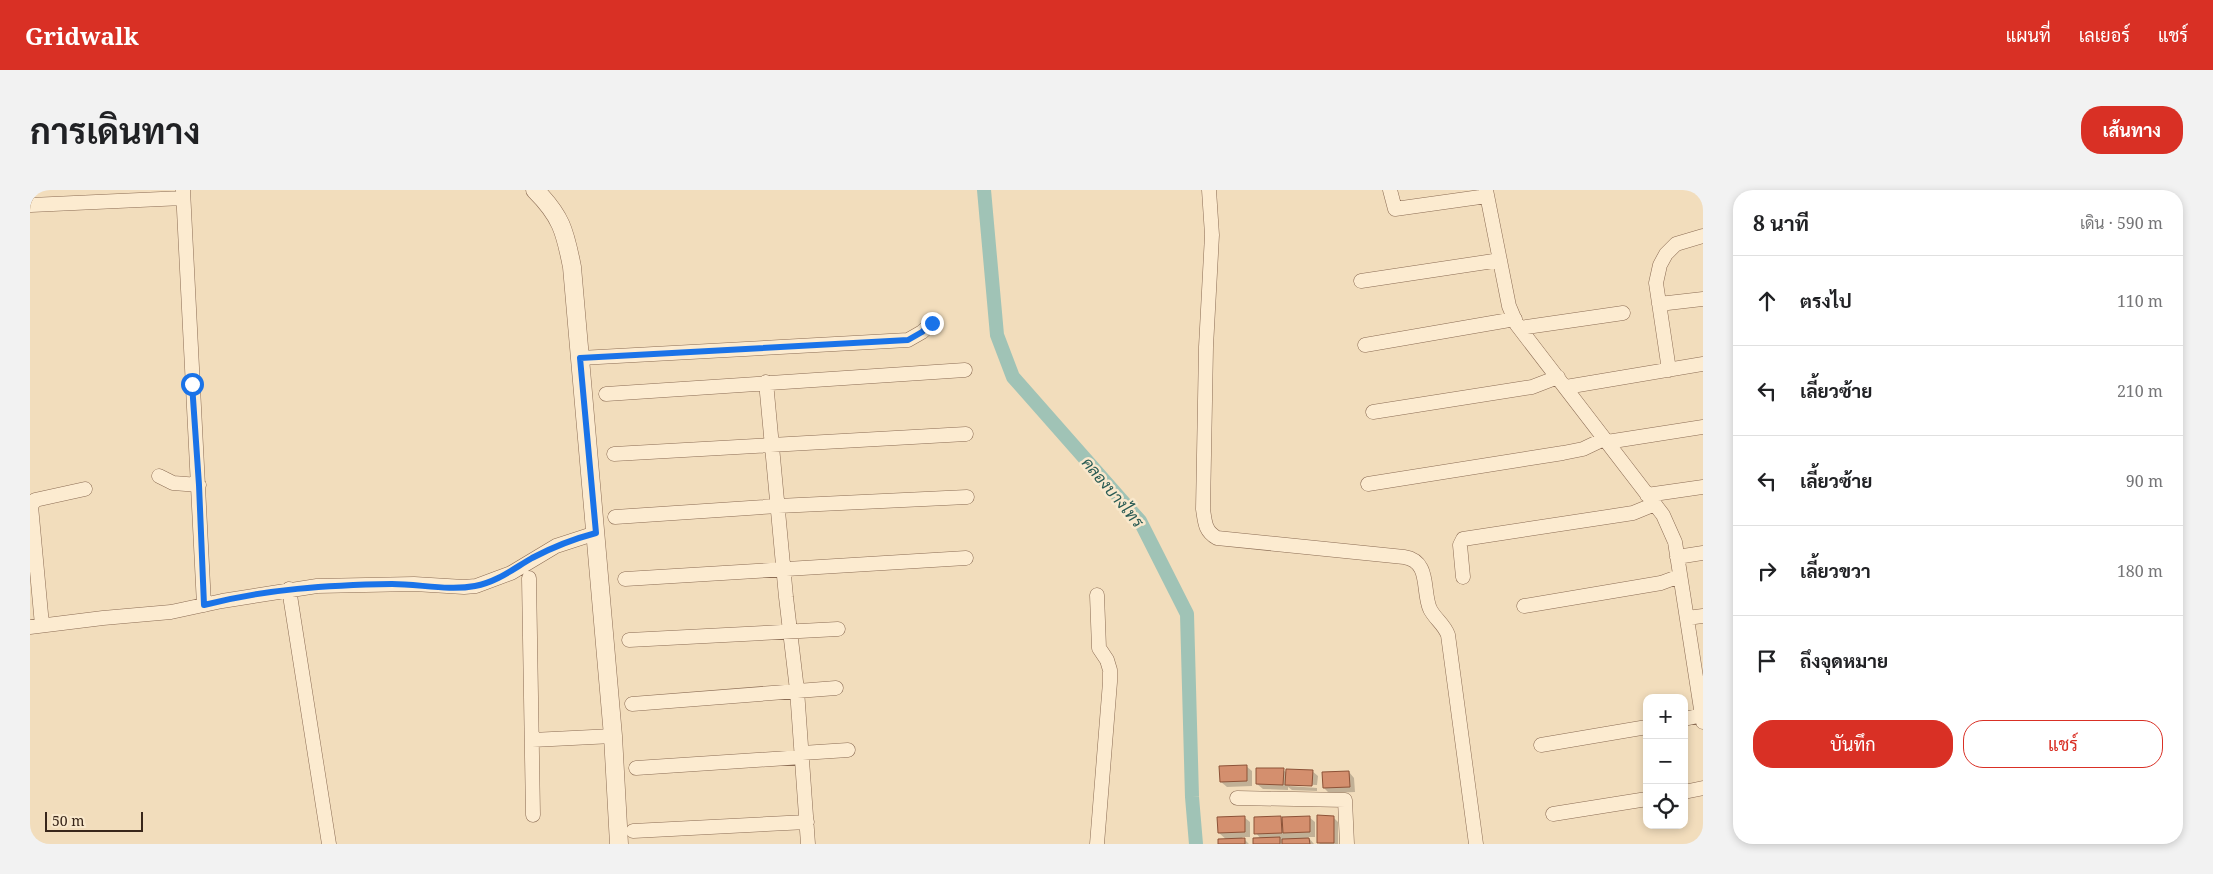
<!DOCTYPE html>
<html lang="th">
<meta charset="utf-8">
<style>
body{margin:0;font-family:"Noto Serif",Sarabun,serif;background:#f2f2f2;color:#202124}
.controls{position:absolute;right:15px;bottom:15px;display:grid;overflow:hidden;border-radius:10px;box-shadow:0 2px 8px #0003}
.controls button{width:45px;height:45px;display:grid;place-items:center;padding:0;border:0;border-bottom:1px solid #e0e0e0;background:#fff;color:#202124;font:25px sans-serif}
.scale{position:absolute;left:15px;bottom:12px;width:98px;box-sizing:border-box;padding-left:5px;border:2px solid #39261a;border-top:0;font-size:14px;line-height:18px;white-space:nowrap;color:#39261a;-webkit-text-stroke:4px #f9e8cc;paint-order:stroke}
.stop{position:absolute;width:15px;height:15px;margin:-11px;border:4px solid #1a73e8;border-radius:50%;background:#fff}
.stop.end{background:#1a73e8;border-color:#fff;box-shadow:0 1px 5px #0008}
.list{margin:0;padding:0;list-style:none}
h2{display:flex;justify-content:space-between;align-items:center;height:65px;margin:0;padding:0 20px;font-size:21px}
h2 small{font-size:16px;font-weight:400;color:#757577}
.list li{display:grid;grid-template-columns:32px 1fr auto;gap:15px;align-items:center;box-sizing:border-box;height:90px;padding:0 20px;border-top:1px solid #e0e0e0}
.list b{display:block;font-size:19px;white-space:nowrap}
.list em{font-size:16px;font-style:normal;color:#757577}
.actions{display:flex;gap:10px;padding:15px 20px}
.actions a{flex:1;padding:11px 0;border:1px solid #d93025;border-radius:20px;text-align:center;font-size:18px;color:#d93025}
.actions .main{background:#d93025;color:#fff}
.icon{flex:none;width:28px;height:28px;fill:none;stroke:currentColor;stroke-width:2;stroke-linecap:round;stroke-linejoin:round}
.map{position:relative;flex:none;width:1673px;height:654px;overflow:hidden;border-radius:20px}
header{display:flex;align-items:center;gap:30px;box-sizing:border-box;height:70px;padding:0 25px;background:#d93025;color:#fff}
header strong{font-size:24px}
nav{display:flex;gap:28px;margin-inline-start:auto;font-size:18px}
.intro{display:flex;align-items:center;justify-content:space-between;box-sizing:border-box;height:120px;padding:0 30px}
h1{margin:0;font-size:35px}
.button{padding:12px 22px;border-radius:20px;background:#d93025;color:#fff;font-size:18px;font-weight:700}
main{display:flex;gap:30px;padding:0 30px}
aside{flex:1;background:#fff;border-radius:20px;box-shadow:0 2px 8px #0003}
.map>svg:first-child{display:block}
</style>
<header>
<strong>Gridwalk</strong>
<nav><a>แผนที่</a><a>เลเยอร์</a><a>แชร์</a></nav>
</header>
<div class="intro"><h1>การเดินทาง</h1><a class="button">เส้นทาง</a></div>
<main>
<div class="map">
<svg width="1673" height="654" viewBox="0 0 1673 654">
<rect width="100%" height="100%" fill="#f2ddbc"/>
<path fill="#0003" d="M 1216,576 L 1222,581 L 1222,596 L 1197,597 L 1191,592 Z
M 1253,580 L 1257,583 L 1282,581 L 1288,586 L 1287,595 L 1260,594 L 1260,596 L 1287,598 L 1287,601 L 1262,600 L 1258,597 L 1258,600 L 1233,599 L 1227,594 Z
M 1319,582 L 1324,588 L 1325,602 L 1299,603 L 1294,598 Z
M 1214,627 L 1220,632 L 1220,647 L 1212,647 L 1219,654 L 1189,654 L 1197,650 L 1189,643 Z
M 1250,627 L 1254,631 L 1279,627 L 1285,632 L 1285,647 L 1278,647 L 1284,654 L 1224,654 L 1231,649 L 1226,643 Z
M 1303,627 L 1308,632 L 1308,654 L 1290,654 L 1288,652 Z"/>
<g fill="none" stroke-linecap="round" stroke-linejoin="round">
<path stroke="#a0c3b6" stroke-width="14" d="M 954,0 L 967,145 L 983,187 L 1110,331 L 1157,424 L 1162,607 L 1166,654"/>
</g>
<path fill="#d48f6e" stroke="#8d5237" d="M 1217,575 L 1217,591 L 1190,592 L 1189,576 Z
M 1226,578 L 1254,578 L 1253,595 L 1226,594 Z
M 1256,579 L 1283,580 L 1282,596 L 1255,595 Z
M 1319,581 L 1320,597 L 1293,598 L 1292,582 Z
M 1287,625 L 1304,626 L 1304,653 L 1287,653 Z
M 1215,626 L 1215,642 L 1188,643 L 1187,627 Z
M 1251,626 L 1252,643 L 1224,644 L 1224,627 Z
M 1280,626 L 1280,642 L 1253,643 L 1252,627 Z
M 1250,647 L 1250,654 L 1223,654 L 1223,648 Z
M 1215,648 L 1215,654 L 1188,654 L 1188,649 Z
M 1279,648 L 1280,654 L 1252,654 L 1252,649 Z"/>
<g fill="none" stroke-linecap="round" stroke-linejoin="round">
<defs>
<path id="minor" d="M 153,0 L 174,415
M 1179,0 L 1182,45 L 1176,157 L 1173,319 C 1175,333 1175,341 1187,348 L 1374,367 C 1401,371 1392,401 1400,419 C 1405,429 1414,434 1418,445 L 1446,654
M 1360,0 L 1365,19 L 1457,6
M 1456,0 L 1479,116 L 1487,135 L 1633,325 L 1645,352 L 1673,532
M 1,15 L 153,8
M 1331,91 L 1470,70
M 1629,114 L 1673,109
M 1490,138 L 1593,123
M 1335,155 L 1485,129
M 550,168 L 878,150 L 892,142 L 902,133
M 1639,180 L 1626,93 L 1630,75 L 1636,64 L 1646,54 L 1673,46
M 736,192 L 756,407 L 767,500 L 778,654
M 1536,197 L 1673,174
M 576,204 L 935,180
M 1343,222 L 1502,197 L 1528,187
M 1577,252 L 1673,237
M 584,264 L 936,244
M 129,286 L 143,293 L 169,295
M 1338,294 L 1533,263 L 1553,259 L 1574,249
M 1617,305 L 1673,297
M 585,327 L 748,316 L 937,307
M 1647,367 L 1673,363
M 1433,387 L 1430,355 L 1433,349 L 1603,323 L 1625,314
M 499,388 L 503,625
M 595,389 L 936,368
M 259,399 L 299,654
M 1494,416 L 1631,393 L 1650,386
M 1657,428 L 1673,426
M 12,435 L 1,316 L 5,310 L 55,299
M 0,437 L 73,428 L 141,422 L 192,411 L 287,396 L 384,394 L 434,397 L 446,396 L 481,383 L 526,356 L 566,343
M 599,450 L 808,439
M 602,514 L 806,498
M 1654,529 L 1672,525
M 502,550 L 583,546
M 1511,555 L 1617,537
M 772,563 L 818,560
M 606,578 L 772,567
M 1654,602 L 1673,598
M 1207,608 L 1315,610 L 1317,654
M 1523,624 L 1617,609
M 603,641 L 777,632
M 1067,654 L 1080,492 L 1080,480 L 1077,470 L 1069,458 L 1067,405"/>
<path id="tertiary" d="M 505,0 C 531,26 535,41 542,77 L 583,546 L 589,654"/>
</defs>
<use href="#minor" stroke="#8b6c54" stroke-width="15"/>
<use href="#tertiary" stroke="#8b6c54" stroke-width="19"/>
<use href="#minor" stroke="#fcebd0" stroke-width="14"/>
<use href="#tertiary" stroke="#fcebd0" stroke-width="18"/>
</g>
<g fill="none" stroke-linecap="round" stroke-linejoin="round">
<path stroke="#1a73e8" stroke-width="6" d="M 162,194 L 169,295 L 174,415 C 236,399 298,395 362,394 C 389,394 419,401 445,396 C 467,392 483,379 502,368 C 523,357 543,349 566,343 L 550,168 L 878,150 L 892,142 L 902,133"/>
</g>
<g text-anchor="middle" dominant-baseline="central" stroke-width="5" stroke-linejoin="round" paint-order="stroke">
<g font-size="16" font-style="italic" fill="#285a53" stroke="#f9e8cc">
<text transform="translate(1083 302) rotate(50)">คลองบางไทร</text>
</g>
</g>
</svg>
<div class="controls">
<button>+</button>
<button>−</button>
<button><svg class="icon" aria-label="locate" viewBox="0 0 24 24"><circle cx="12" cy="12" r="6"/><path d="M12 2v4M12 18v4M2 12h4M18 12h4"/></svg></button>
</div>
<div class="scale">50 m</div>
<div class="stop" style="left:162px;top:194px"></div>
<div class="stop end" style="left:902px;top:133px"></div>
</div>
<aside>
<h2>8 นาที<small>เดิน · 590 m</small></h2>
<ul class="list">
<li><svg class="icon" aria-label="ahead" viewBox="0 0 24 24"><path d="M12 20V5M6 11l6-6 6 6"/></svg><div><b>ตรงไป</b></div><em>110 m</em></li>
<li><svg class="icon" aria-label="left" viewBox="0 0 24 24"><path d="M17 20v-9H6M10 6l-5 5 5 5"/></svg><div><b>เลี้ยวซ้าย</b></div><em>210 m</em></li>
<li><svg class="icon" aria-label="left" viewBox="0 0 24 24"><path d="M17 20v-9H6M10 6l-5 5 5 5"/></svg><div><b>เลี้ยวซ้าย</b></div><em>90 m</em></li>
<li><svg class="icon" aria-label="right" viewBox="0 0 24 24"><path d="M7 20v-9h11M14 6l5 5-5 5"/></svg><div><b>เลี้ยวขวา</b></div><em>180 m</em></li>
<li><svg class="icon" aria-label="arrive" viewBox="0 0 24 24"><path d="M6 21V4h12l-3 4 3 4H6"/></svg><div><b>ถึงจุดหมาย</b></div></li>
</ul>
<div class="actions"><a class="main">บันทึก</a><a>แชร์</a></div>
</aside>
</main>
